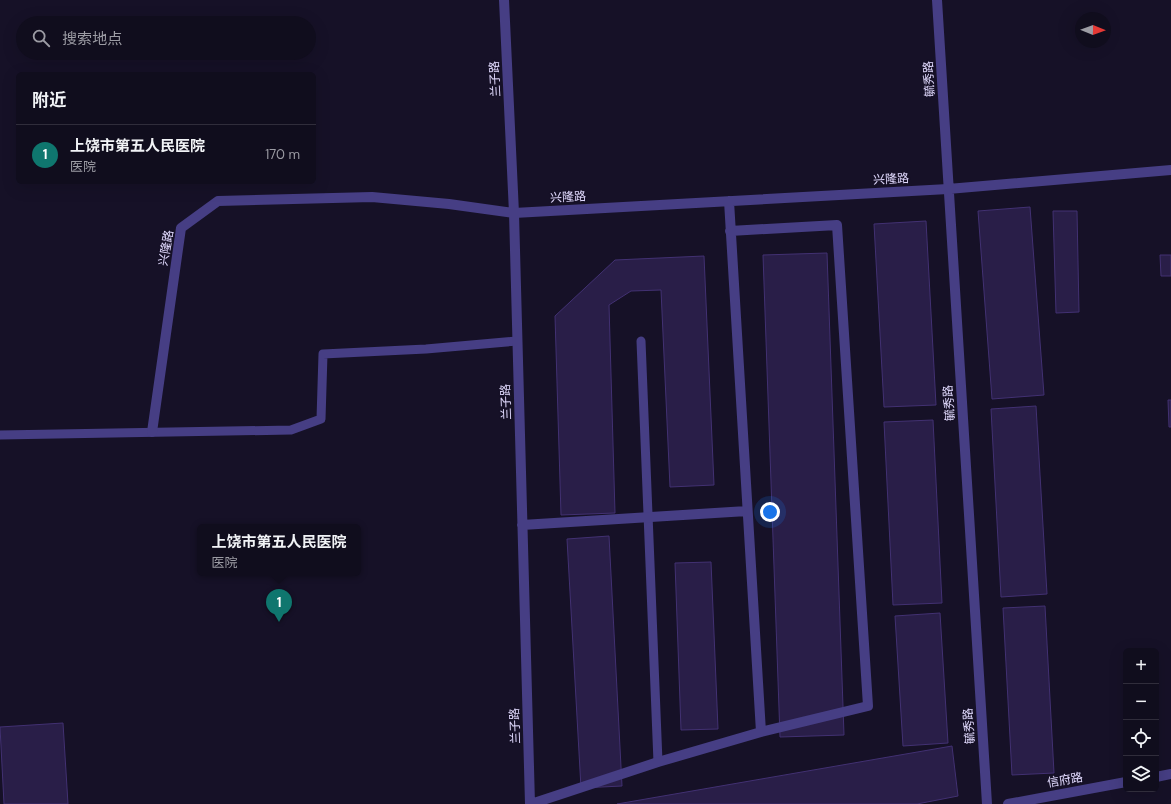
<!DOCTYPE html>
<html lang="zh">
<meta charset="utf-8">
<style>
body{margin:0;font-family:"DM Sans","Noto Sans SC",sans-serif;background:#191626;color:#f1f3f6}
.controls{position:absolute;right:12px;bottom:12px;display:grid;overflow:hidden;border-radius:6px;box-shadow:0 4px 16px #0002}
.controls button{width:36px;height:36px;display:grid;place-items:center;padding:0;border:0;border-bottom:1px solid #302d3b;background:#100d1d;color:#f1f3f6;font:20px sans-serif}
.compass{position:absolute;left:1075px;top:12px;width:36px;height:36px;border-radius:50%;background:#100d1d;box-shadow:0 4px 16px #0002;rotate:91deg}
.you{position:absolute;left:770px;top:512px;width:14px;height:14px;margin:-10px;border:3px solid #fff;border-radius:50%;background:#1a73e8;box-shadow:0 0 0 6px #1a73e833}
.badge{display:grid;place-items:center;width:26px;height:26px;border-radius:50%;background:#0f766e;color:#fff;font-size:13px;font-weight:700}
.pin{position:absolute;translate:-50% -33px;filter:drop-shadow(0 1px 2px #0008)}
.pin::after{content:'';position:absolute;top:21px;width:14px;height:12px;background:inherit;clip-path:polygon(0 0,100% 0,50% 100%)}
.popup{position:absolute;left:197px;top:524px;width:164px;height:52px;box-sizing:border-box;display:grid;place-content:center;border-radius:6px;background:#100d1d;filter:drop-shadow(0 1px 3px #0005);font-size:13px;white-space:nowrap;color:#9c9ca4}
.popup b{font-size:15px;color:#f1f3f6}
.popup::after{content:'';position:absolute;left:50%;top:100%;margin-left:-8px;border:8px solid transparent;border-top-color:#100d1d}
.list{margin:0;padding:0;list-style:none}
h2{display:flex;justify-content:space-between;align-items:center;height:52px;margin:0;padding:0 16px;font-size:17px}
h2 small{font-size:13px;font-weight:400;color:#9c9ca4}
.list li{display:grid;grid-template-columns:26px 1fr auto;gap:12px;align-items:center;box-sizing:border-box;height:60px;padding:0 16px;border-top:1px solid #302d3b}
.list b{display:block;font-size:15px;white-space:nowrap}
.list p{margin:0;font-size:13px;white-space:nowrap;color:#9c9ca4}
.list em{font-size:13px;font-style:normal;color:#9c9ca4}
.icon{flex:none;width:22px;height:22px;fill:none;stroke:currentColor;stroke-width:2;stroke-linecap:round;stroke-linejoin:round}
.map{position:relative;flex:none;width:1171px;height:804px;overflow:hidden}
.search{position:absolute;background:#100d1d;box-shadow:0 4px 16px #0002;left:16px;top:16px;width:300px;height:44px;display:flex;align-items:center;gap:10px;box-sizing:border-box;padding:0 14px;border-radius:22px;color:#9c9ca4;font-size:15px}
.panel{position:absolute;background:#100d1d;box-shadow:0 4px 16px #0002;left:16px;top:72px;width:300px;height:112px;border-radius:6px}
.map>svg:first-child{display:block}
</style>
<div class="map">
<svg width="1171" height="804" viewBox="0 0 1171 804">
<rect width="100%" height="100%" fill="#161127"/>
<path fill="#291e48" stroke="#423172" d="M 1030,207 L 1044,395 L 992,399 L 978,211 Z
M 1053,211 L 1077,211 L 1079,312 L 1056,313 Z
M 926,221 L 936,405 L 884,407 L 874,224 Z
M 827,253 L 844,735 L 780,737 L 763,255 Z
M 1160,255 L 1171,255 L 1171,276 L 1161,276 Z
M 704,256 L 714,485 L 670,487 L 661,290 L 631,291 L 609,305 L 615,513 L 561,515 L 555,316 L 615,260 Z
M 1168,400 L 1171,400 L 1171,427 L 1169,427 Z
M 1036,406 L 1047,594 L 1001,597 L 991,409 Z
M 933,420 L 942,603 L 893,605 L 884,422 Z
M 609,536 L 622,786 L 581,788 L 567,539 Z
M 711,562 L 718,729 L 681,730 L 675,563 Z
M 1045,606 L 1054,773 L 1012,775 L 1003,608 Z
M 940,613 L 948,743 L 903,746 L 895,616 Z
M 63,723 L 68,804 L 4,804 L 0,727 Z
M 952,746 L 958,796 L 917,804 L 617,804 Z"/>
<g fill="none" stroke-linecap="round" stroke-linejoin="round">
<path stroke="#463e84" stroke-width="9" d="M 641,341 L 658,762
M 0,435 L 291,430 L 321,419 L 323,354 L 426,349 L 517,341"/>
<path stroke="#463e84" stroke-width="10" d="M 504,0 L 514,213 L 530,804
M 937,0 L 987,804
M 729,201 L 761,732
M 152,432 L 181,228 L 218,201 L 372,197 L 449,204 L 514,213 L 948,189 L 1171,170
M 522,525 L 747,511
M 531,804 L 658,762 L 761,732 L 868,706 L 837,225 L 730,231"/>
<path stroke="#463e84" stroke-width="10" d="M 1156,777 L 1171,774
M 1008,804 L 1126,782"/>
</g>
<g text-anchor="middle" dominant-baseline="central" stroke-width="3" stroke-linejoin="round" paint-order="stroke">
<g font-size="12" fill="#e0d9fd" stroke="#161127">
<text transform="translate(495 79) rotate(-93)">兰子路</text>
<text transform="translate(929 79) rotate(-93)">毓秀路</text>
<text transform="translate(891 179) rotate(-3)">兴隆路</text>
<text transform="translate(568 197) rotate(-3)">兴隆路</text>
<text transform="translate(166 248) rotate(-80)">兴隆路</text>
<text transform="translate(506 402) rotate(-92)">兰子路</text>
<text transform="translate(949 403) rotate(-94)">毓秀路</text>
<text transform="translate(515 726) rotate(-92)">兰子路</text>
<text transform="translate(969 726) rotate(-94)">毓秀路</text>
<text transform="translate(1065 780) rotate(-10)">信府路</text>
</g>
</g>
</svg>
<div class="controls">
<button>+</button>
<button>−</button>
<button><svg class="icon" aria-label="locate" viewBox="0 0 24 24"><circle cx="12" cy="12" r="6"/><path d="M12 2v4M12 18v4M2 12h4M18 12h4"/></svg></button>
<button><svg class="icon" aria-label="layers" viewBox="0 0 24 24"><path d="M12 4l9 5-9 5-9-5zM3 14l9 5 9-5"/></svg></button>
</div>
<svg class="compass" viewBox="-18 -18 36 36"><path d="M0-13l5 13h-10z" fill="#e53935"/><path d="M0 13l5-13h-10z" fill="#9c9ca4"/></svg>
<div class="you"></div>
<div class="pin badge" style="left:279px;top:622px">1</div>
<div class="popup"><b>上饶市第五人民医院</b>医院</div>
<div class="search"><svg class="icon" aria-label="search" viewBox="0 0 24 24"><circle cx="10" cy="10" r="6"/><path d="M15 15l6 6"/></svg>搜索地点</div>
<section class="panel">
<h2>附近<small></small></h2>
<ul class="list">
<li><span class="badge">1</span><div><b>上饶市第五人民医院</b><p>医院</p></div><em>170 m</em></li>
</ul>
</section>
</div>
